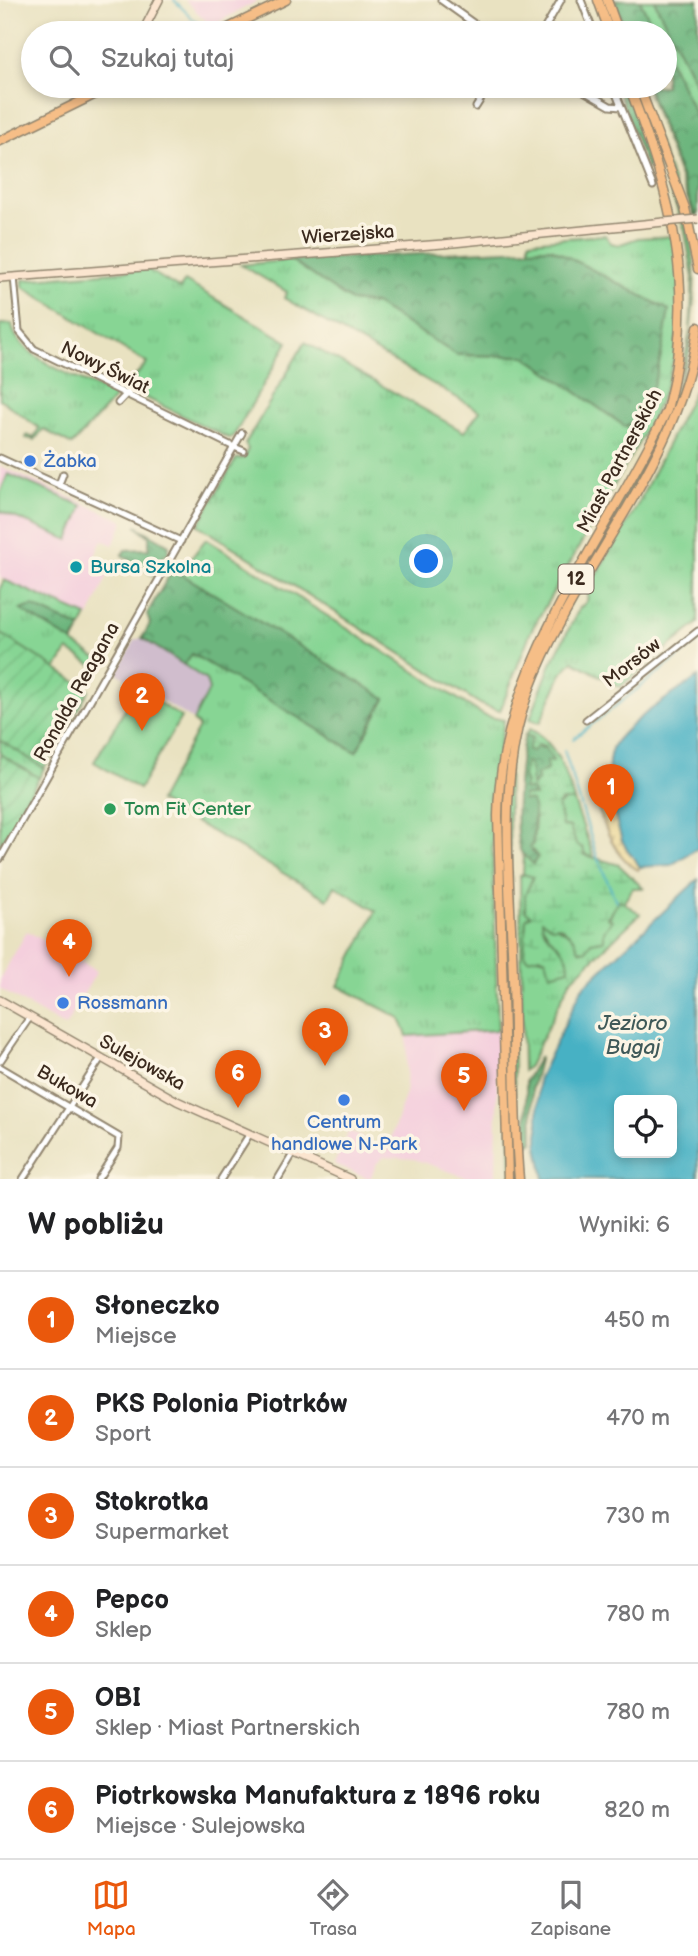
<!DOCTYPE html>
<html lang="pl">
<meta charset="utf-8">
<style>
body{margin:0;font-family:"Balsamiq Sans",sans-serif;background:#f6f6f6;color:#202124}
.controls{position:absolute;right:21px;bottom:21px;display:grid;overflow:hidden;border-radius:10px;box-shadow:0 4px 10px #0003}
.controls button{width:63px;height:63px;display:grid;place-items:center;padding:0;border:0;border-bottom:2px solid #e0e0e0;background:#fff;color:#202124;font:35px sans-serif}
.you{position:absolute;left:427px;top:562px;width:24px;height:24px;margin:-18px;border:5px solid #fff;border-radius:50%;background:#1a73e8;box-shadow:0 0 0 10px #1a73e833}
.badge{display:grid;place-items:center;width:46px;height:46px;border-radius:50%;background:#ea580c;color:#fff;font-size:23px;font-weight:700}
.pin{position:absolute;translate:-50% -58px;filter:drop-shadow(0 2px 4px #0008)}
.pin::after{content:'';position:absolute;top:37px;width:24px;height:21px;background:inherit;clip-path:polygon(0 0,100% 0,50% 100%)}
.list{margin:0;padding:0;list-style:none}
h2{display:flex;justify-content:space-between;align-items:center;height:91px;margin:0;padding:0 28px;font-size:30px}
h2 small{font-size:23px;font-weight:400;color:#757577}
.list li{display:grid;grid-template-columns:46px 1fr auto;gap:21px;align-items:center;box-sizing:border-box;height:98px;padding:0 28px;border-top:2px solid #e0e0e0}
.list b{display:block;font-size:26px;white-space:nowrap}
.list p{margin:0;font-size:23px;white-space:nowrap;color:#757577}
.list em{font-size:23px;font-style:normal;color:#757577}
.icon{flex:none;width:38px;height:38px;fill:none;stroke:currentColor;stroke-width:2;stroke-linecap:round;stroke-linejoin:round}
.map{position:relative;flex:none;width:698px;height:1179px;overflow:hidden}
.search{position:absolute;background:#fff;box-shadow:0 4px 10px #0003;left:21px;right:21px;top:21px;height:77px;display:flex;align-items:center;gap:18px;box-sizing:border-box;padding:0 24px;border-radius:38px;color:#757577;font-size:26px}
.sheet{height:679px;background:#fff}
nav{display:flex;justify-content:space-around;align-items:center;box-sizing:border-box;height:98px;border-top:2px solid #e0e0e0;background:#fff;font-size:19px;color:#757577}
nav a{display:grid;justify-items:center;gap:4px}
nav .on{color:#ea580c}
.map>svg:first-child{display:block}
</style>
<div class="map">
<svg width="698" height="1179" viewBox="0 0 698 1179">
<defs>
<pattern id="grass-tufts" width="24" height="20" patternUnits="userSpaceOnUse" patternTransform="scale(1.75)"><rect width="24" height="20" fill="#87d594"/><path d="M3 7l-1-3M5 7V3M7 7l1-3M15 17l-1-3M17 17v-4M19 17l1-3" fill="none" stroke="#75b77f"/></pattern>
<pattern id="forest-crowns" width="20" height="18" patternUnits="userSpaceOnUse" patternTransform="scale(1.75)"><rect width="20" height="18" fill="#6db67e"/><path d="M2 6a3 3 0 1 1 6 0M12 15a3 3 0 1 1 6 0" fill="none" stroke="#5b9467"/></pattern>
<pattern id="wetland-marsh" width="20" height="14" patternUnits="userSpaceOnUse" patternTransform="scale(1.75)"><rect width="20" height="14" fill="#87d594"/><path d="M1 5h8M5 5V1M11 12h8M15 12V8" fill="none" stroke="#75b77f"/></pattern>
<pattern id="sand-dots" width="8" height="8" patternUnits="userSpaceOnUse" patternTransform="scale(1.75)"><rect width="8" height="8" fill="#eeda9e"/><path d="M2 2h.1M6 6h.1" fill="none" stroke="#cdbb88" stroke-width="1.8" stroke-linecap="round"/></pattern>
<pattern id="garden-furrows" width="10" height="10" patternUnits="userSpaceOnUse" patternTransform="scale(1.75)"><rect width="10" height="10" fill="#87d594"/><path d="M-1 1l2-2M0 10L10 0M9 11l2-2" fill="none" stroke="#75b77f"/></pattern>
</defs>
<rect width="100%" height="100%" fill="#fcf5e5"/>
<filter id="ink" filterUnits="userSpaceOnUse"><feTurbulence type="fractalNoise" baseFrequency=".0143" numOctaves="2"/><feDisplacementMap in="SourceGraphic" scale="14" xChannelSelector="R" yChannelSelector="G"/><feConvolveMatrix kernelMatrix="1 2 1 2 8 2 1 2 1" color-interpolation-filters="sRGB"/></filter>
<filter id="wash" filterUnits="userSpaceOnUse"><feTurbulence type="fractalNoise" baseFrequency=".00686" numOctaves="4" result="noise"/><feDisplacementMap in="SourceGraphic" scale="28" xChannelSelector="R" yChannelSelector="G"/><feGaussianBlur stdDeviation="1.57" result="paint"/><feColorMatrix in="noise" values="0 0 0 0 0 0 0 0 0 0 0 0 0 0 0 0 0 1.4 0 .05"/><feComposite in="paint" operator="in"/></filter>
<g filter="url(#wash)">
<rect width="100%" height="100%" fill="#e9e2c1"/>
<path fill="#f4cfdd" d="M 185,0 L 259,0 L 211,26 Z
M 0,466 L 124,521 L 113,545 L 102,540 L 94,558 L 112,566 L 89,617 L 0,578 Z
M 27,931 L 97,971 L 65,1027 L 0,989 L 0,979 Z
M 498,1030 L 496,1179 L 471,1179 L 414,1159 L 384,1157 L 377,1163 L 370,1179 L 334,1164 L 349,1131 L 382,1148 L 385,1155 L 406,1093 L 407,1036 Z"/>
<path fill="#d0bdcd" d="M 141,638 L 206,680 L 210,690 L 193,720 L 117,673 L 135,640 Z"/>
<path fill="url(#grass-tufts)" stroke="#618059" stroke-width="2" d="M 614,0 L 654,0 L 698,88 L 698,215 L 694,216 L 646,86 L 665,86 L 665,33 L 626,33 Z
M 633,86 L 636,86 C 657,143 686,201 694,262 C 698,358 664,431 620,511 C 596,555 572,598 548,641 L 543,644 L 666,421 L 689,353 L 693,277 L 685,231 Z
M 605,235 L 611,243 L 618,245 L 638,238 L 675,236 L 681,295 L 675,355 L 666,386 L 651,421 L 531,631 L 500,711 L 482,705 L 198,525 L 236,459 L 244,458 L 248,449 L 245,444 L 305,342 L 464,432 L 480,411 L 284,298 L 287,292 L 241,265 L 291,260 L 351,301 L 375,304 L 457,355 L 525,356 L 626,427 L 587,268 L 551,248 L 529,249 L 529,241 Z
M 147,269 L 180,289 L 185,281 L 288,342 L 233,437 L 228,438 L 138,394 L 134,390 L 139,385 L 133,379 L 147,363 L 23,287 L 23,280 Z
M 0,324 L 12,324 C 14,357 87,382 114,395 L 114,399 L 72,445 L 43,429 L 35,440 L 26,438 L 27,435 L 34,438 L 39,428 L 0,399 Z
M 698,383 L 698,623 L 620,687 L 573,661 L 562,673 L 540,723 L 530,719 L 550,666 L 579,609 L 587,601 L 589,586 L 636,508 Z
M 206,539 L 485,716 L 504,720 L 491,799 L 498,1030 L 407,1036 L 400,1018 L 338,986 L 376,911 L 335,886 L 328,899 L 159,801 L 199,727 L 193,721 L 209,690 L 206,680 L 184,665 L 191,653 L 356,752 L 385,699 L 173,569 L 192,557 Z
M 4,580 L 87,616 L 73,643 L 104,663 L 100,670 L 68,650 L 56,669 L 0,633 L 0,588 Z
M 513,725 L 508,765 L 516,1179 L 511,1179 L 502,798 Z
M 0,740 L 44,768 L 39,778 L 0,754 Z
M 566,800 L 574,801 L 594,858 C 578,853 574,841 570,827 L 562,826 L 558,806 Z
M 528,873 L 533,877 L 531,915 L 526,919 L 524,954 L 546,959 L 552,940 L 541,923 L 542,920 C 562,926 576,945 598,940 L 619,899 L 640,914 L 570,981 L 529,1066 L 523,1071 L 520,876 Z"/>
<path fill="url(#forest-crowns)" stroke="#54704e" stroke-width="2" d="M 615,0 L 640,0 L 656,33 L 627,33 Z
M 654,0 L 698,0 L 698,88 Z
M 665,51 L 698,120 L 698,214 L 695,214 L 647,86 L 665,86 Z
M 616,86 L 624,86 L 652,159 L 647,169 Z
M 551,248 L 669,310 C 664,340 655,412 626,427 L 525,356 L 457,355 L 375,304 L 351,301 L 291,260 Z
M 136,526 L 169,545 L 168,555 L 165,554 L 153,575 L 122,555 L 125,550 L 149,549 L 149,536 Z
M 173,569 L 385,698 L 356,752 L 192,654 L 184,665 L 142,638 L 150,624 L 147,614 Z
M 32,606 L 81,628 L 73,642 L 21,610 Z
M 525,735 L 532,737 L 536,747 L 548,748 L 554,762 L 550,762 L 547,770 L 531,786 L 530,765 L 526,762 L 523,777 L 535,796 L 532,852 L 538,857 L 533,864 C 527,861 521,854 519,847 C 513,823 519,759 525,735 Z
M 540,1056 L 532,1088 L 533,1142 L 527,1146 L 526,1080 Z"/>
<path fill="url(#wetland-marsh)" stroke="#618059" stroke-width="2" d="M 530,729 C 557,743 567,774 574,801 L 561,801 L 558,806 L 562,826 L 570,827 L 576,844 L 583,848 L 585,855 L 619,865 L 643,888 L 633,888 L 624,902 L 619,900 L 607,918 L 612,920 L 604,931 L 604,940 L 591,942 L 586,951 L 579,950 L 574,938 L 560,926 L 552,927 L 542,920 C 541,941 570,942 569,969 L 550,974 L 546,959 L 540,956 L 528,959 L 524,954 L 526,919 L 531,915 L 525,911 L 525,895 L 533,877 L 523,874 L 524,855 L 533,864 L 538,857 L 530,847 L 533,844 L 535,820 L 532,801 L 523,800 L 523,795 L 535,796 L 532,790 L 523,789 L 526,783 L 523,777 L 526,762 L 530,765 L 532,786 L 538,781 L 536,775 L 547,770 L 547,761 L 553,761 L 544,746 L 538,745 L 533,751 L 528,750 L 532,737 L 525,735 Z"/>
<path fill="url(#sand-dots)" stroke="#94825e" stroke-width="2" d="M 603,776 L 609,781 L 622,841 L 640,867 L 638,870 C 611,855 596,809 594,781 Z"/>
<path fill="url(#garden-furrows)" stroke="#618059" stroke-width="2" d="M 0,633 L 89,690 L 44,768 L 0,740 Z
M 0,754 L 39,778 L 0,846 Z"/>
<path fill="#87d594" stroke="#618059" stroke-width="2" d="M 8,474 L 83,506 L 69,540 L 0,511 L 0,493 Z
M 137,689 L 181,717 L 139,789 L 94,762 Z"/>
<path fill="#46b1c4" stroke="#406e71" stroke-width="2" fill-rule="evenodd" d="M 698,677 L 698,848 L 671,865 L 640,867 C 634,858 626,850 622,840 C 614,817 600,761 616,741 C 638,715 671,696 698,677 Z
M 698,879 L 698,1179 L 544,1179 L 538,1146 L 538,1080 L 582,988 ZM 619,1100 L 672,1100 L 672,1153 L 619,1153 Z"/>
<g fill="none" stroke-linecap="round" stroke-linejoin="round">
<path stroke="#46b1c4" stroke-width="2" d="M 174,0 L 207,33
M 573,739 L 698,642
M 564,750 L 597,857 L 616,901"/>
</g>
</g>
<g filter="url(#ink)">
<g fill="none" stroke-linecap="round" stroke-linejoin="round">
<defs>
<path id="street" d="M 441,0 L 487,33
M 581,0 L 594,33
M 542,33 L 561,0
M 575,86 L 610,106 L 621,107
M 613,86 L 653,186
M 476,107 L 489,86
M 118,403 L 137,383
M 242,433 L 234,447 L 244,451
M 0,458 L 181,541
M 59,484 L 63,474
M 586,720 L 698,631
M 0,859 L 234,447 L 34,349 L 19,331 L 14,277
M 0,1061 L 30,1017
M 0,1067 L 119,1137 L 118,1148 L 98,1179
M 23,1179 L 101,1058
M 221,1179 L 249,1135
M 278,1179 L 293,1154"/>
<path id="secondary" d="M 142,33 L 159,0
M 0,278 L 443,244 L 664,222
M 0,1000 L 177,1101 L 350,1179"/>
<path id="primary" d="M 598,0 L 610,33
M 607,0 L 619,33
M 218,33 L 286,0
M 124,86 L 134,86
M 639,86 L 685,208 L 698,269
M 0,141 L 112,86
M 508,1179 L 498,816 C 500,662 604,543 667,410 C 698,290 672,199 629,86
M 519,1179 C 513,1112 515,1045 513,978 C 511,884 495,780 529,690 C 575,567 682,460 698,327"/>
</defs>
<use href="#street" stroke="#928670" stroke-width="9"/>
<use href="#secondary" stroke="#928670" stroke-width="10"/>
<use href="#primary" stroke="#928670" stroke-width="11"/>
<use href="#street" stroke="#fff" stroke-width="5"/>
<use href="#secondary" stroke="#fbe5cf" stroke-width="7"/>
<use href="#primary" stroke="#f6be87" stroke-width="8"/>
<defs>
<path id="secondary-bridge" d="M 664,222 L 698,219"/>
</defs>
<use href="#secondary-bridge" stroke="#928670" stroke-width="10" stroke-linecap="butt"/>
<use href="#secondary-bridge" stroke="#fbe5cf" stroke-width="7"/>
</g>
</g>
<g fill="#3f7fe0" stroke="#fcf5e5" stroke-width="2.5">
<circle cx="30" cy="461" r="7"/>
<circle cx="63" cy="1003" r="7"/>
<circle cx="344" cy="1100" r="7"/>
</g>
<circle fill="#0f9aa8" stroke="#fcf5e5" stroke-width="2.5" cx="76" cy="567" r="7"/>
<circle fill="#2e9e5b" stroke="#fcf5e5" stroke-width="2.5" cx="110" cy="809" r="7"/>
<g text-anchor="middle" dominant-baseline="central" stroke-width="7" stroke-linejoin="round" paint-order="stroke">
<rect fill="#fcf5e5" stroke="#75675a" stroke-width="2" x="558.5" y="564.5" width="35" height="29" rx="5"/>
<g font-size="18" font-weight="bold" fill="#3b2a1e">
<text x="576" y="579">12</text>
</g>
<g font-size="19" fill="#3b2a1e" stroke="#fcf5e5">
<text transform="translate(348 235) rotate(-4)">Wierzejska</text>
<text transform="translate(105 368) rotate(26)">Nowy Świat</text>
<text transform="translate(620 461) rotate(-62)">Miast Partnerskich</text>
<text transform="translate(632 663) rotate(-38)">Morsów</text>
<text transform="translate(77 692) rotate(-61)">Ronalda Reagana</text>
<text transform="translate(142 1063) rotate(29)">Sulejowska</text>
<text transform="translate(67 1087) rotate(30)">Bukowa</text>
</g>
<g font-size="19" fill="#366cbe" stroke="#fcf5e5" text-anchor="start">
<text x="44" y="461">Żabka</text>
<text x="77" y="1003">Rossmann</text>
<text x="344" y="1122" text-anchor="middle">Centrum<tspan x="344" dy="22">handlowe N-Park</tspan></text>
</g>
<g font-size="19" fill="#0d838f" stroke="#fcf5e5" text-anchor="start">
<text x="90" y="567">Bursa Szkolna</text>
</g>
<g font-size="19" fill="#27864d" stroke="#fcf5e5" text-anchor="start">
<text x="124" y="809">Tom Fit Center</text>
</g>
<g font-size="21" font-style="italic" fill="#3f5958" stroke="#fcf5e5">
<text x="633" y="1023">Jezioro<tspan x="633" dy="24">Bugaj</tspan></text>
</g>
</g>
</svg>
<div class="controls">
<button><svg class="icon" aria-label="locate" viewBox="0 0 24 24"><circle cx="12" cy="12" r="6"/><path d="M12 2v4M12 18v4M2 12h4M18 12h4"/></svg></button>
</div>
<div class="you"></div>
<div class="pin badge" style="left:611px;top:822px">1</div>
<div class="pin badge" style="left:142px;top:731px">2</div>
<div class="pin badge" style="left:325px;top:1066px">3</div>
<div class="pin badge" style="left:69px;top:977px">4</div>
<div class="pin badge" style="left:464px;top:1111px">5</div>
<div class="pin badge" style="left:238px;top:1108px">6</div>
<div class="search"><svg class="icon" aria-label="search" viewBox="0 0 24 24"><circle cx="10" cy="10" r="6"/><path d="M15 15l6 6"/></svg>Szukaj tutaj</div>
</div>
<section class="sheet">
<h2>W pobliżu<small>Wyniki: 6</small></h2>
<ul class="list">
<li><span class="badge">1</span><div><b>Słoneczko</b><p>Miejsce</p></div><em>450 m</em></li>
<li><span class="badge">2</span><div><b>PKS Polonia Piotrków</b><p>Sport</p></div><em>470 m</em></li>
<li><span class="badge">3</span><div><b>Stokrotka</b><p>Supermarket</p></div><em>730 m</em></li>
<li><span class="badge">4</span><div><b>Pepco</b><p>Sklep</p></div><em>780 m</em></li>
<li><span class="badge">5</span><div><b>OBI</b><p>Sklep · Miast Partnerskich</p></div><em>780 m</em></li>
<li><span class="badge">6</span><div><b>Piotrkowska Manufaktura z 1896 roku</b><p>Miejsce · Sulejowska</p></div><em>820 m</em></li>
</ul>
</section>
<nav>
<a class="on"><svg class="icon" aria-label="map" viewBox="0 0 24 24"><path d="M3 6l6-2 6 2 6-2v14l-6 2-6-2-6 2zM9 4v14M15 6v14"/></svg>Mapa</a>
<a><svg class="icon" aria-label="directions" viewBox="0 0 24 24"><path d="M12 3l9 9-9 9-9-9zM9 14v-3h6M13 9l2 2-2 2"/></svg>Trasa</a>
<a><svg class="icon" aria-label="saved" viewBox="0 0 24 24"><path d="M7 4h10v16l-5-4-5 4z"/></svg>Zapisane</a>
</nav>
